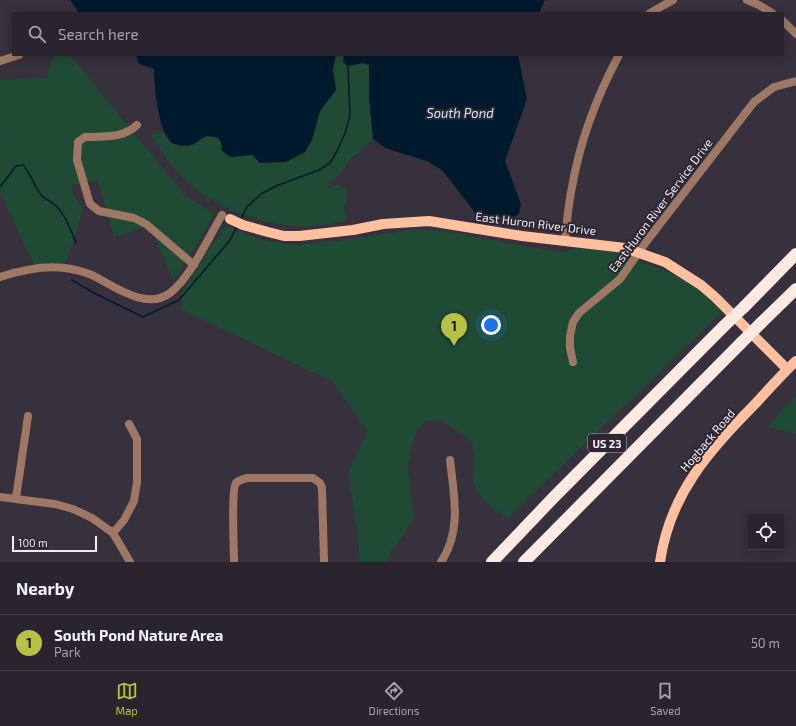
<!DOCTYPE html>
<style>
body{margin:0;font-family:"Exo 2",sans-serif;background:#312c36;color:#f1f3f6}
.controls{position:absolute;right:12px;bottom:12px;display:grid;overflow:hidden;border-radius:0px;box-shadow:0 2px 10px #0003}
.controls button{width:36px;height:36px;display:grid;place-items:center;padding:0;border:0;border-bottom:1px solid #45414a;background:#29242e;color:#f1f3f6;font:20px sans-serif}
.scale{position:absolute;left:12px;bottom:10px;width:85px;box-sizing:border-box;padding-left:4px;border:2px solid #f0ecf4;border-top:0;font-size:11px;line-height:14px;white-space:nowrap;color:#f0ecf4;-webkit-text-stroke:3px #2d2633;paint-order:stroke}
.you{position:absolute;left:491px;top:325px;width:14px;height:14px;margin:-10px;border:3px solid #fff;border-radius:50%;background:#1a73e8;box-shadow:0 0 0 6px #1a73e833}
.badge{display:grid;place-items:center;width:26px;height:26px;border-radius:50%;background:#b9c046;color:#111;font-size:13px;font-weight:700}
.pin{position:absolute;translate:-50% -33px;filter:drop-shadow(0 1px 2px #0008)}
.pin::after{content:'';position:absolute;top:21px;width:14px;height:12px;background:inherit;clip-path:polygon(0 0,100% 0,50% 100%)}
.list{margin:0;padding:0;list-style:none}
h2{display:flex;justify-content:space-between;align-items:center;height:52px;margin:0;padding:0 16px;font-size:17px}
h2 small{font-size:13px;font-weight:400;color:#a5a4aa}
.list li{display:grid;grid-template-columns:26px 1fr auto;gap:12px;align-items:center;box-sizing:border-box;height:56px;padding:0 16px;border-top:1px solid #45414a}
.list b{display:block;font-size:15px;white-space:nowrap}
.list p{margin:0;font-size:13px;white-space:nowrap;color:#a5a4aa}
.list em{font-size:13px;font-style:normal;color:#a5a4aa}
.icon{flex:none;width:22px;height:22px;fill:none;stroke:currentColor;stroke-width:2;stroke-linecap:round;stroke-linejoin:round}
.map{position:relative;flex:none;width:796px;height:562px;overflow:hidden}
.search{position:absolute;background:#29242e;box-shadow:0 2px 10px #0003;left:12px;right:12px;top:12px;height:44px;display:flex;align-items:center;gap:10px;box-sizing:border-box;padding:0 14px;border-radius:0px;color:#a5a4aa;font-size:15px}
.sheet{height:108px;background:#29242e}
nav{display:flex;justify-content:space-around;align-items:center;box-sizing:border-box;height:56px;border-top:1px solid #45414a;background:#29242e;font-size:11px;color:#a5a4aa}
nav a{display:grid;justify-items:center;gap:2px}
nav .on{color:#b9c046}
.map>svg:first-child{display:block}
</style>
<div class="map">
<svg width="796" height="562" viewBox="0 0 796 562">
<rect width="100%" height="100%" fill="#37303d"/>
<path fill="#1f4a33" d="M 54,55 L 70,55 L 185,195 L 215,214 L 174,281 L 149,226 L 114,237 L 98,181 L 72,185 C 73,195 76,202 84,207 L 66,263 L 55,263 L 34,265 L 0,193 L 0,141 L 3,141 L 0,140 L 0,80 L 46,78 Z
M 336,55 L 344,55 L 343,62 L 355,65 L 363,63 L 369,65 L 369,97 L 373,139 L 359,153 L 351,158 L 340,174 L 328,184 L 329,188 L 341,184 L 343,189 L 348,193 L 345,205 L 344,205 L 346,221 C 334,223 322,226 310,226 C 265,228 212,208 181,176 C 169,164 160,147 150,134 L 166,133 L 170,142 L 193,145 C 202,138 207,135 218,138 L 231,157 L 252,155 L 286,162 L 305,152 L 312,140 L 320,111 L 336,90 L 333,70 Z
M 225,226 L 259,239 L 292,245 L 337,241 L 416,229 L 456,233 L 545,250 L 563,252 L 578,248 L 598,249 L 616,253 L 669,272 L 692,285 L 713,302 L 722,312 L 507,519 C 495,509 478,499 474,483 C 472,473 475,464 474,455 C 474,450 472,444 470,440 L 443,422 L 427,420 L 417,429 L 411,450 L 408,469 L 414,517 L 403,536 L 390,553 L 387,562 L 360,562 L 358,537 L 348,473 L 367,431 L 333,382 L 180,309 L 183,306 L 181,293 Z
M 796,395 L 796,434 L 767,427 Z"/>
<path fill="#001a2d" d="M 70,0 L 545,0 L 539,13 L 79,13 Z
M 136,55 L 336,55 L 333,70 L 336,90 L 320,111 L 312,140 L 305,152 L 286,162 L 260,163 L 252,155 L 231,157 L 222,151 L 221,142 L 218,138 C 199,132 202,144 187,146 C 182,146 173,145 170,141 C 158,128 154,86 154,69 L 139,64 Z
M 344,55 L 518,55 L 527,99 L 505,161 L 521,204 L 519,213 L 515,217 L 508,216 C 497,223 492,223 479,218 L 443,171 L 427,161 L 385,148 L 373,139 L 369,97 L 369,65 L 363,63 L 348,66 L 343,62 Z"/>
<g fill="none" stroke-linecap="round" stroke-linejoin="round">
<path stroke="#001a2d" stroke-width="1.5" d="M 0,187 L 16,166 L 23,165 C 32,175 34,187 42,196 C 46,200 51,201 55,205 C 65,214 71,230 76,243
M 241,219 L 247,207 L 261,194 L 276,186 L 319,170 L 330,163 L 337,151 L 345,133 L 350,115 L 348,66
M 72,280 L 94,293 L 143,317 L 179,300 L 230,240 L 237,226"/>
<path stroke="#9e7865" stroke-width="8" d="M 747,0 L 759,5 L 772,13
M 650,13 L 673,0
M 783,21 L 796,34
M 0,61 L 19,55
M 137,125 C 123,138 107,136 89,137 L 85,137 L 78,142 L 77,160 L 90,204 L 99,211 L 134,218 L 146,224 L 194,265
M 565,241 C 567,223 568,205 572,187 C 580,141 597,96 619,55
M 0,277 C 21,270 43,265 65,268 C 74,269 84,272 92,275 C 114,286 146,311 170,293 C 191,277 208,238 222,215
M 573,362 L 570,348 L 570,336 L 573,322 L 579,313 L 620,279 L 646,242 L 754,102 L 774,87 L 796,81
M 0,497 L 55,504 L 73,509 L 92,518 L 113,533 L 130,562
M 16,498 L 28,416
M 113,533 L 124,520 L 134,501 L 137,482 L 137,439 L 129,424
M 234,562 C 234,550 231,490 236,483 C 239,480 243,479 247,478 L 313,478 L 320,483 L 322,488 L 324,562
M 441,562 C 462,531 454,496 450,460"/>
<path stroke="#ffc0a0" stroke-width="10" d="M 230,219 L 243,225 L 268,232 L 284,236 L 299,236 L 353,230 L 383,224 L 429,221 L 522,236 L 625,248 L 665,262 L 701,285 L 715,297 L 787,369
M 660,562 C 670,493 709,451 756,403 C 769,389 782,374 796,361"/>
<path stroke="#feeae1" stroke-width="12" d="M 744,307 L 796,254
M 761,323 L 796,289
M 492,562 L 554,497 L 724,326
M 524,562 L 741,343"/>
<path stroke="#feeae1" stroke-width="12" d="M 724,326 L 744,307
M 741,343 L 761,323"/>
</g>
<g text-anchor="middle" dominant-baseline="central" stroke-width="4" stroke-linejoin="round" paint-order="stroke">
<rect fill="#2d2633" stroke="#b6b1ba" stroke-width="1" x="588" y="434" width="38" height="18" rx="3"/>
<g font-size="11" font-weight="bold" fill="#f0ecf4">
<text x="607" y="443">US 23</text>
</g>
<g font-size="12" fill="#f0ecf4" stroke="#2d2633">
<text transform="translate(660 205) rotate(-53)">East Huron River Service Drive</text>
<text transform="translate(536 223) rotate(7)">East Huron River Drive</text>
<text transform="translate(707 440) rotate(-50)">Hogback Road</text>
</g>
<g font-size="13" font-style="italic" fill="#cce6f8" stroke="#2d2633">
<text x="460" y="113">South Pond</text>
</g>
</g>
</svg>
<div class="controls">
<button><svg class="icon" aria-label="locate" viewBox="0 0 24 24"><circle cx="12" cy="12" r="6"/><path d="M12 2v4M12 18v4M2 12h4M18 12h4"/></svg></button>
</div>
<div class="scale">100 m</div>
<div class="you"></div>
<div class="pin badge" style="left:454px;top:346px">1</div>
<div class="search"><svg class="icon" aria-label="search" viewBox="0 0 24 24"><circle cx="10" cy="10" r="6"/><path d="M15 15l6 6"/></svg>Search here</div>
</div>
<section class="sheet">
<h2>Nearby<small></small></h2>
<ul class="list">
<li><span class="badge">1</span><div><b>South Pond Nature Area</b><p>Park</p></div><em>50 m</em></li>
</ul>
</section>
<nav>
<a class="on"><svg class="icon" aria-label="map" viewBox="0 0 24 24"><path d="M3 6l6-2 6 2 6-2v14l-6 2-6-2-6 2zM9 4v14M15 6v14"/></svg>Map</a>
<a><svg class="icon" aria-label="directions" viewBox="0 0 24 24"><path d="M12 3l9 9-9 9-9-9zM9 14v-3h6M13 9l2 2-2 2"/></svg>Directions</a>
<a><svg class="icon" aria-label="saved" viewBox="0 0 24 24"><path d="M7 4h10v16l-5-4-5 4z"/></svg>Saved</a>
</nav>
